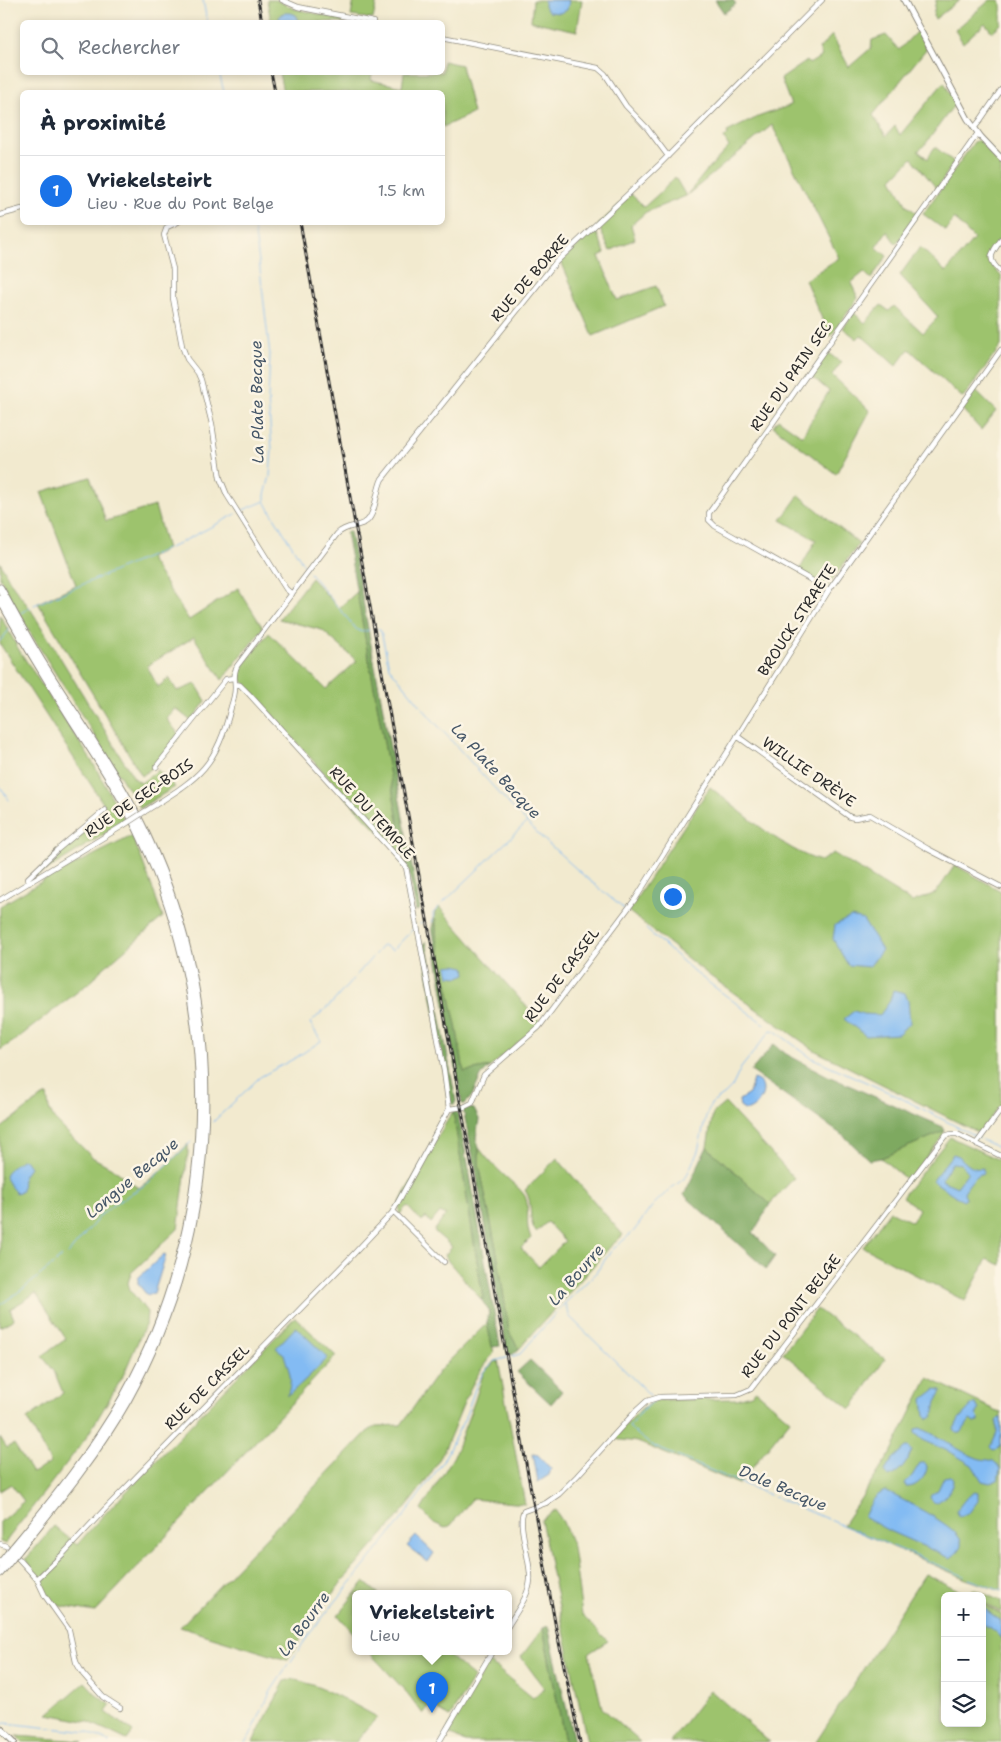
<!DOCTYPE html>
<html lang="fr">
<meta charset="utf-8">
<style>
body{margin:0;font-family:"Shantell Sans",sans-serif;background:#f6f6f7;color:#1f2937}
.controls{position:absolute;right:15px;bottom:15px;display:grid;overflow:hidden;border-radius:8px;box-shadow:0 2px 8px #0003}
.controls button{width:45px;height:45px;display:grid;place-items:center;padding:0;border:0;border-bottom:1px solid #e0e1e3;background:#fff;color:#1f2937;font:25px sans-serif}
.you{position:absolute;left:672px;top:896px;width:18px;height:18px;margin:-12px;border:4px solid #fff;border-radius:50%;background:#1a73e8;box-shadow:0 0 0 8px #1a73e833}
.badge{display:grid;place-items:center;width:32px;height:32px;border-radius:50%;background:#1a73e8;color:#fff;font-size:16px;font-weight:700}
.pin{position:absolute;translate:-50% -41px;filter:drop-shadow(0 1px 2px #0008)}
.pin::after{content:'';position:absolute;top:26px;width:18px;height:15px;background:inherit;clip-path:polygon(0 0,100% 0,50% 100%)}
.popup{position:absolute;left:352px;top:1590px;width:160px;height:65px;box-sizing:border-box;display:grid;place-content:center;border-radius:8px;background:#fff;filter:drop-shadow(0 1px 4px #0005);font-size:16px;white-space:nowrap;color:#747a83}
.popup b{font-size:19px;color:#1f2937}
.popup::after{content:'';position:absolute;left:50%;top:100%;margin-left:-10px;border:10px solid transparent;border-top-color:#fff}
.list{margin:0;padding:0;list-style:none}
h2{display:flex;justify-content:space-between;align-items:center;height:65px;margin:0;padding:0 20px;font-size:21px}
h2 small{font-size:16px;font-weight:400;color:#747a83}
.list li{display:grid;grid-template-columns:32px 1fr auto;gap:15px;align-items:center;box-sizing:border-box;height:70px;padding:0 20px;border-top:1px solid #e0e1e3}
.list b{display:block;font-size:19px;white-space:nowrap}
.list p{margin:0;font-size:16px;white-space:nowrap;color:#747a83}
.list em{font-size:16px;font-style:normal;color:#747a83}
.icon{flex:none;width:28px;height:28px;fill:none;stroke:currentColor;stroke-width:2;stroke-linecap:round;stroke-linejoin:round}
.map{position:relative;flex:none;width:1001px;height:1742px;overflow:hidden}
.search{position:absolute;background:#fff;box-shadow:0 2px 8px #0003;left:20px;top:20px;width:425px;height:55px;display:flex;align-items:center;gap:12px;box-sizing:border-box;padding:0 18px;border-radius:8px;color:#747a83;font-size:19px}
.panel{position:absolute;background:#fff;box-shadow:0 2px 8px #0003;left:20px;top:90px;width:425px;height:135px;border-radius:8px}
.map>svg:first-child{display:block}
</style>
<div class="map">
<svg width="1001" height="1742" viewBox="0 0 1001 1742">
<rect width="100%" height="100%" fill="#fcf5e5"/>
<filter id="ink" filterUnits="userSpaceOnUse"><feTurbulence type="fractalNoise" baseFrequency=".02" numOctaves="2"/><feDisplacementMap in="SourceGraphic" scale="10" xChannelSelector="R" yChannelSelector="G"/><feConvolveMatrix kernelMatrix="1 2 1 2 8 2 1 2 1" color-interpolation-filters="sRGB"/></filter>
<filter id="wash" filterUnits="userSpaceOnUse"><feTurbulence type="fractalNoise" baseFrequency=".0096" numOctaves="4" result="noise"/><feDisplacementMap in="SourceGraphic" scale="20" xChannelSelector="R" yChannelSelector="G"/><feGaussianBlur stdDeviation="1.12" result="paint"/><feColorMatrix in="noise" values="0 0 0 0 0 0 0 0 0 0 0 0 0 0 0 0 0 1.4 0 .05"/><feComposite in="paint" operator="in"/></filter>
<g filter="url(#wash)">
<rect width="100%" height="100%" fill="#f2eacf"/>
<path fill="#9dc36d" stroke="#64774c" d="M 267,0 L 276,0 L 295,9 L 345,20 L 344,22 L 271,22 Z
M 354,0 L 377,0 L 373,19 L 351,16 Z
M 533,0 L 582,0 L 577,31 L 531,21 Z
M 936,0 L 960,0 L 935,19 L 933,16 Z
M 990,0 L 999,0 L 1001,4 L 1001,24 L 992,32 L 985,23 L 963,43 L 955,30 Z
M 918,30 L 927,48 L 873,115 L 886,136 L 895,126 L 900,135 L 944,82 L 956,104 L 951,109 L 924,146 L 918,151 L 928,159 L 930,154 L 935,147 L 954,162 L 937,189 L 912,158 L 892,179 L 907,206 L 918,214 L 896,244 L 887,231 L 876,247 L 887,256 L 871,279 L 864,272 L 851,283 L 858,298 L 830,337 L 805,280 L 839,258 L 772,125 L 686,196 L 646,212 L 631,225 L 635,239 L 610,251 L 598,225 L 631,194 L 644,207 L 665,188 L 675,177 L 686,196 L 708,169 L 729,147 L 724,138 L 728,135 L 727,132 L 758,117 L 791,105 L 781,79 L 807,61 L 809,64 L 822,56 L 819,49 L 832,35 L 849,67 L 871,48 L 872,40 L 886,35 L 899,50 Z
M 443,61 L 461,65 L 473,113 L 443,127 L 442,92 L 283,92 L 279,73 L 372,73 L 371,80 L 402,87 L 404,73 L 442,72 Z
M 979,140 L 1001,163 L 1001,237 L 986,259 L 1001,276 L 1001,346 L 963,398 L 909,349 L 896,366 L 861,335 L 857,339 L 843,328 L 854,313 L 865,323 L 881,305 L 889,311 L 894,306 L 923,333 L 938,317 L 900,275 L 920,247 L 946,272 L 974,239 L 954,218 L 946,231 L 923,214 L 974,142 Z
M 595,229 L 605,253 L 599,256 L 617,300 L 656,286 L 664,306 L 593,336 L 561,261 Z
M 826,351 L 841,363 L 832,375 L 870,411 L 836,474 L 773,426 L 778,419 L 802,436 L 829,391 L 810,375 Z
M 974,389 L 996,411 L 981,430 L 962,409 Z
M 90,477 L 106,521 L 155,506 L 167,549 L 149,558 L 189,620 L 238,588 L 263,628 L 222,680 L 194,637 L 147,666 L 158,687 L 169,678 L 177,691 L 196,684 L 206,701 L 191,721 L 175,708 L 167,719 L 180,736 L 154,766 L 142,776 L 38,603 L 76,585 L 41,492 Z
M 799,495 L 859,544 L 827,586 L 799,571 L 816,540 L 781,520 Z
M 0,562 L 11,583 L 31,610 L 134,778 L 141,783 L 158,770 L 175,787 L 140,808 L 29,631 L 0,578 Z
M 311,578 L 339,608 L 357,592 L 405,859 L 347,799 L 237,675 L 239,670 L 269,633 L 326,689 L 357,661 L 322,630 L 279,619 Z
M 0,615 L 19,650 L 93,763 L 124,819 L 114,828 L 37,876 L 33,875 L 108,811 L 0,644 Z
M 710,787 C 739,810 786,852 821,861 L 833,853 L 912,902 L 936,893 L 955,865 L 1001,891 L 1001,1104 L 979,1133 L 814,1050 L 710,976 L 628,911 Z
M 132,836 L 142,860 L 163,917 L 99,972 L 94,979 L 14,1041 L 0,1050 L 0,906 L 46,879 Z
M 439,907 L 541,1023 L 490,1067 L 464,1072 L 456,1025 L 436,934 L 436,921 L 434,919 L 435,912 Z
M 47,1095 L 49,1109 L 54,1119 L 92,1157 L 112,1168 L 139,1188 L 161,1171 L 188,1144 L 188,1153 L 178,1229 L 131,1273 L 128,1283 L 130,1290 L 147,1312 L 146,1323 L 122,1378 L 86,1438 L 7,1540 L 6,1544 L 0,1542 L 0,1522 L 24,1501 L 11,1484 L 0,1491 L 0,1437 L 7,1448 L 14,1444 L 32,1473 L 51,1463 L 27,1419 L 63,1393 L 54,1371 L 42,1356 L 66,1339 L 36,1293 L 10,1309 L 14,1319 L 0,1327 L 0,1129 L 39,1099 Z
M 725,1103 L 794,1178 L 770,1204 L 707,1147 L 713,1113 Z
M 453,1111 L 482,1292 L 483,1298 L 481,1299 L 448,1261 L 445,1255 L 452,1247 L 434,1231 L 446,1215 L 440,1212 L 431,1223 L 426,1217 L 422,1222 L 407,1206 L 399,1215 L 400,1203 L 405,1192 Z
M 945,1131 L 942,1137 L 908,1181 L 881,1158 Z
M 950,1137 L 1001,1161 L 1001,1265 L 987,1259 L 965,1301 L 863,1247 L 890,1211 L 912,1222 L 919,1209 L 902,1197 Z
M 479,1148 C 487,1159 496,1168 506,1177 C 512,1183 520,1188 525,1196 C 531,1209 524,1226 531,1238 L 521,1248 L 539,1267 L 565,1241 L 547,1222 L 536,1232 C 527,1220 534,1203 525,1190 L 557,1158 L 623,1235 L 610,1247 L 519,1349 L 509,1332 L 498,1258 L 479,1164 Z
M 817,1309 L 885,1359 L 851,1409 L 783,1353 Z
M 295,1317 L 336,1356 L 95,1612 L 54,1605 L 26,1559 L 54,1526 L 77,1545 L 97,1522 Z
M 487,1323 L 494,1353 C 462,1387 457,1435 431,1473 C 404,1514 368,1550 337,1588 C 319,1610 303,1636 287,1660 L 180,1627 L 367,1432 L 376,1426 L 401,1425 L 440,1370 Z
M 498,1360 L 525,1504 L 472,1499 L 451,1525 L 445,1528 L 434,1523 L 421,1510 L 454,1456 L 475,1400 L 484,1371 Z
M 928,1378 L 1001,1413 L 1001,1591 L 966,1579 L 843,1525 L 891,1453 Z
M 756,1391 L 790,1420 L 739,1484 L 640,1443 C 632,1440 618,1441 613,1438 L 642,1408 L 656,1400 L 737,1399 L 751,1395 Z
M 555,1510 L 563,1522 L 573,1547 L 582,1615 L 608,1641 L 589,1653 L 602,1708 L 640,1742 L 587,1742 L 541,1520 Z
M 925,1574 L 969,1595 L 973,1589 L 1001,1601 L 1001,1612 L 982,1602 L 982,1596 L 945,1596 L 945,1723 L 982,1723 L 982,1603 L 1001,1614 L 1001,1742 L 816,1742 Z
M 364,1582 L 379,1594 L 356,1594 L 356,1636 L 338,1615 Z
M 543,1628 L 565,1742 L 465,1742 L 446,1732 L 489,1662 L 533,1698 L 544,1688 L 521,1657 Z
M 369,1652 L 444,1652 L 474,1677 L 450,1717 L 430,1705 L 423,1714 L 408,1694 Z
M 292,1679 C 321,1685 351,1703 377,1717 L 356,1742 L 253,1742 L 285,1681 Z
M 85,1682 L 99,1697 L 111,1705 L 106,1712 L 133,1732 L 127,1740 L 89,1722 L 48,1714 Z
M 710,1690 L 766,1739 L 770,1742 L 670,1742 Z
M 17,1736 L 81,1741 L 83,1742 L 22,1742 Z"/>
<path fill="#7ea960" stroke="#546a46" d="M 715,0 L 733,0 L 736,4 L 724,13 Z
M 350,531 L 417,893 L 420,909 L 416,911 L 409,873 L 405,859 L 346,532 Z
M 434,919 L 436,920 L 436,934 L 456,1025 L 464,1072 L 490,1067 L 481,1076 L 472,1096 L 465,1104 L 462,1104 L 432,927 Z
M 426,941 L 456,1101 L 454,1105 L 450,1102 L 423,946 Z
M 774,1044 L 786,1054 L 828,1076 L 943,1127 L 945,1131 L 881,1158 L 869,1160 L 845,1137 L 751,1071 Z
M 468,1108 L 474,1109 L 479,1119 L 476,1138 L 479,1148 L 479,1164 L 498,1258 L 509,1332 L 519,1349 L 512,1355 L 507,1352 L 476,1171 L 463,1109 Z
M 457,1110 L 466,1155 L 464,1156 L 467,1158 L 500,1346 L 492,1347 L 487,1323 L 489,1311 L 481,1299 L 483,1298 L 482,1292 L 453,1111 Z
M 707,1147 L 770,1204 L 753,1233 L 775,1256 L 766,1269 L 684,1195 Z
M 530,1360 L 562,1391 L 551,1404 L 517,1372 Z
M 548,1626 L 574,1742 L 565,1742 L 543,1628 Z"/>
<path fill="#83bbf3" stroke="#57738f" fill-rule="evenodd" d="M 544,0 L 568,0 L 569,1 L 567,10 L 560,13 L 549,12 L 544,6 Z
M 285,13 L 291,13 L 296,15 L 298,22 L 280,22 L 279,18 L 281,14 Z
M 851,917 L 863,920 L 882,950 L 869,967 L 848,965 L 833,939 L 835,925 Z
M 455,965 L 465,967 L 466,974 L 459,977 L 449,976 L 447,966 Z
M 893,990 L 905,993 L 908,1001 L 910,1023 L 898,1034 L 866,1036 L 844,1019 L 854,1011 L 863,1014 L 880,1015 L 890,1001 Z
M 753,1079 C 772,1084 760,1106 748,1110 C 745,1111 743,1109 740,1107 L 739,1100 L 749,1094 Z
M 953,1154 L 959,1156 C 965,1163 973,1171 983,1168 L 983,1173 C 974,1176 969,1184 964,1192 L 966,1199 L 963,1201 L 933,1181 L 933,1179 ZM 952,1163 L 961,1164 L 968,1172 L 957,1187 L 943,1181 L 942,1178 Z
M 21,1160 L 25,1160 L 30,1167 L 23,1176 L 22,1191 L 16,1193 C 0,1174 2,1175 21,1160 Z
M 164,1254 L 166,1255 L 154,1293 L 147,1295 L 138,1284 L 138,1278 Z
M 296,1327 L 328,1358 L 288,1396 C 288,1391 290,1388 290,1384 C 292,1375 286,1363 284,1354 L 276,1348 Z
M 936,1389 L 941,1390 L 941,1393 L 936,1402 L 933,1417 L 928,1419 L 925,1416 L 923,1399 Z
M 973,1404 L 976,1404 L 979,1410 L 976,1415 L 979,1418 L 979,1421 L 975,1423 L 970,1420 L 961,1433 L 956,1433 L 954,1429 L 959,1419 Z
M 999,1418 L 1001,1418 L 1001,1445 L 998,1449 L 994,1450 L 991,1447 L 997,1433 L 997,1422 Z
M 920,1428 C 940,1436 956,1450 977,1458 C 988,1462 993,1456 1000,1469 L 998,1480 L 990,1483 L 982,1481 L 972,1465 L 952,1453 L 923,1440 L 915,1433 L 915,1429 Z
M 906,1447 L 909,1447 L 912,1451 C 907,1462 901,1474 888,1477 L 885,1471 L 892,1460 Z
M 533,1454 L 538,1455 L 551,1469 L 549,1475 L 538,1482 Z
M 920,1463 L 925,1463 L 927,1466 C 927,1476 917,1488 906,1487 L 905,1483 L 912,1476 Z
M 950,1476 L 953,1480 C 953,1489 944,1500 935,1503 L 930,1498 L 931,1495 L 938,1490 L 944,1477 Z
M 885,1491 C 901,1499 953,1524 960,1539 C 964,1547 957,1554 950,1558 L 889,1531 L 864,1517 C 869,1506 873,1496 885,1491 Z
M 974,1491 L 978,1492 L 978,1501 L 968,1514 L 959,1516 L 957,1511 C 959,1506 969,1494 974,1491 Z
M 416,1536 L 434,1553 L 428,1562 L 407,1546 Z
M 982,1607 L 1001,1621 L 1001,1639 L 996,1632 L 982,1623 Z"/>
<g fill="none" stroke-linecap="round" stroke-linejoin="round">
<path stroke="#83bbf3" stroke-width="1" d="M 203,0 L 207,22
M 219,72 L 224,92
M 253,222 L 259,261 L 270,355 L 268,399 L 272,449 L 270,476 L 265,495 L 265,501 L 271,512 L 307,570
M 241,511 L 265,501
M 310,573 L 356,629 L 362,632 L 369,630
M 34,605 L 174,546 L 236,514
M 21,613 L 30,607
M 378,629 L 381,631 L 389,667 L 430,717 L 509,804 L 538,834 L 582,874 L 624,909
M 0,641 L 10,629
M 0,786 L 9,800
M 442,904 L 527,822
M 432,922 L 433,920 L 433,913 L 439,907
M 420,924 L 422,923
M 646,929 L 697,974 L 764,1024
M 213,1122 L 260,1077 L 297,1057 L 321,1041 L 310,1023 L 333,1002 L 383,945 L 393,950 L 413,929 L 415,925
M 982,1140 L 1001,1149
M 68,1254 L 100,1216 L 113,1205 L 148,1183 L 191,1142
M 565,1304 L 570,1317 L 651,1396
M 0,1305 L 27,1286 L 62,1257
M 653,1402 L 644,1408 L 629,1427 L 643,1439 L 655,1447 L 964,1576
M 969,1579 L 1001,1591
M 0,1725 L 5,1723 L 88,1732 L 109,1742
M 245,1742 L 251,1734 L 271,1691 L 310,1633 L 397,1526 L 442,1463 L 465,1418 L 476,1386 L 484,1371 L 495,1361 L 520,1354 L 564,1304 L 595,1274 L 611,1251 L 634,1231 L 653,1205 L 669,1190 L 686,1177 L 698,1151 L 706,1116 L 711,1104 L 725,1094 L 732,1087 L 741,1068 L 771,1030 L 775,1031 L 810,1057 L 897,1096 L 979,1138"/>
</g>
</g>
<g filter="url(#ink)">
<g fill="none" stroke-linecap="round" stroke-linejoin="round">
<defs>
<path id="minor" d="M 282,0 L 298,7 L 373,22
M 442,37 L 598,68 L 605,74 L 626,106 L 647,128 L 668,156
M 974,128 L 979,122 L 1001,90
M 0,215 L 22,209
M 178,222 L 167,227 L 164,235 L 173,269 L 173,298 L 182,346 L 187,359 L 198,373 L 201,380 L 212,424 L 220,478 L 227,495 L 274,570 L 286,589 L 292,594
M 1001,240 C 990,255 987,259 1001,272
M 829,590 L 715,526 L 709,520 L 709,513 L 978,133
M 235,684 L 240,685 L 249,694 L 399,859 L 406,867 L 444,1071 L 449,1109
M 737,736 L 850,817 L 855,818 L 870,815 L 928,849 L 1001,887
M 156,767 L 226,679 L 234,678
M 144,812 C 196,779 216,770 231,707 C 233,701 235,695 235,688 C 235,680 233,674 237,666 L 337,534 C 347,524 358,528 367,521 C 376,513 376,491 382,479 L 556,262 L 658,166 L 822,0
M 29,883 L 28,878 L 57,850 L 105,810
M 0,900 L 124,825
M 449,1109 L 464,1107 L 472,1103 L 484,1075 L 539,1027 L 636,898 L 829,590 L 1001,350
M 976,1144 L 1001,1110
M 393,1211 L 444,1262
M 0,1544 L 6,1546 L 18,1558 L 37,1579 L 45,1596 L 69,1630 L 76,1662 L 83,1674 L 103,1697 L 120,1708
M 37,1579 L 63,1554 L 105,1509 L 348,1260 L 392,1213 L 449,1109
M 508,1626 C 516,1612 529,1596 530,1580 C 532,1563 516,1523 524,1511 L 546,1503 L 559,1494 L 577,1476 L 636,1411 L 647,1401 L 660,1397 L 737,1395 L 751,1389 L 945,1136 L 951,1134 L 957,1134 L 1001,1156
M 439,1742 L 492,1652"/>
<path id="tertiary" d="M 904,0 L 968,119 L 981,137 L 1001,158"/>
<path id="secondary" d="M 0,1728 L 14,1742"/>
<path id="trunk" d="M 0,588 C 15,615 29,642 45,667 C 80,723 119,777 147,836 C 231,1016 223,1228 127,1401 C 96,1456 56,1504 17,1552
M 0,599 C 23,641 48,681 73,721 C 98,760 123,797 142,839 C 224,1015 219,1225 124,1396 C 93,1451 53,1500 13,1548
M 0,1564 L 8,1554
M 0,1573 L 12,1558"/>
</defs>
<use href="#minor" stroke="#8e8a7d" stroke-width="6"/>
<use href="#tertiary" stroke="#8e8a7d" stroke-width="7"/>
<use href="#secondary" stroke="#8e8a7d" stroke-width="8"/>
<use href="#trunk" stroke="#8e8a7d" stroke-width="9"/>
<use href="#minor" stroke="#fff" stroke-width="4.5"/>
<use href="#tertiary" stroke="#fff" stroke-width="5"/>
<use href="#secondary" stroke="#fff" stroke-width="5.5"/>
<use href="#trunk" stroke="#fff" stroke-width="7"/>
<defs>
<path id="rail" d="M 258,0 L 262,22
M 271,72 L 275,92
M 300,222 L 556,1628 L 580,1742"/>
</defs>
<use href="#rail" stroke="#2b2b2b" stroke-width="3"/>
<use href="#rail" stroke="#fcf5e5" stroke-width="1" stroke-dasharray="4" stroke-linecap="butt"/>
<defs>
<path id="minor-bridge" d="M 124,825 L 144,812"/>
<path id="trunk-bridge" d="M 8,1554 L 13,1548
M 12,1558 L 17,1552"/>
</defs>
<use href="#minor-bridge" stroke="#8e8a7d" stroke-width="6" stroke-linecap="butt"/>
<use href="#trunk-bridge" stroke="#8e8a7d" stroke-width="9" stroke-linecap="butt"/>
<use href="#minor-bridge" stroke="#fff" stroke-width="4.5"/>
<use href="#trunk-bridge" stroke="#fff" stroke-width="7"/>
</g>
</g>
<g text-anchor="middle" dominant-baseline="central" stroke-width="5" stroke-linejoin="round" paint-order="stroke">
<g font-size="15" fill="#2b2b2b" stroke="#fcf5e5">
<text transform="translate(530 278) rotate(-49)">RUE DE BORRE</text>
<text transform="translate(791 376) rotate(-55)">RUE DU PAIN SEC</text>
<text transform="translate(797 620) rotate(-57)">BROUCK STRAETE</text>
<text transform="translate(809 772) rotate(35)">WILLIE DRÈVE</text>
<text transform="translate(139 798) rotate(-34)">RUE DE SEC-BOIS</text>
<text transform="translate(372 813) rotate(48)">RUE DU TEMPLE</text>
<text transform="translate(562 975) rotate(-53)">RUE DE CASSEL</text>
<text transform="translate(791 1316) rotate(-52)">RUE DU PONT BELGE</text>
<text transform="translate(207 1387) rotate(-45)">RUE DE CASSEL</text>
</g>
<g font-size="16" font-style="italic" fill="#455667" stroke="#fcf5e5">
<text transform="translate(257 402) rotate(-91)">La Plate Becque</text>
<text transform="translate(496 771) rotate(47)">La Plate Becque</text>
<text transform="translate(132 1178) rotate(-40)">Longue Becque</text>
<text transform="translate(576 1275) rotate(-49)">La Bourre</text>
<text transform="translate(783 1488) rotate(23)">Dole Becque</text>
<text transform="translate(304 1624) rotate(-54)">La Bourre</text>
</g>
</g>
</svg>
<div class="controls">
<button>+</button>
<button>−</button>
<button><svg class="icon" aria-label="layers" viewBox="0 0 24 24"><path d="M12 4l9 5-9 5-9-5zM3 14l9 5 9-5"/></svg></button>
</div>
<div class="you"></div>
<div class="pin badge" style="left:432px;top:1713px">1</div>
<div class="popup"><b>Vriekelsteirt</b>Lieu</div>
<div class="search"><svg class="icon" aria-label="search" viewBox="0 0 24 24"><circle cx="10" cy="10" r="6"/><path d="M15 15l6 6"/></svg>Rechercher</div>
<section class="panel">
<h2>À proximité<small></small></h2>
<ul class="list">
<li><span class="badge">1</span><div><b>Vriekelsteirt</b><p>Lieu · Rue du Pont Belge</p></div><em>1.5 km</em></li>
</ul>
</section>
</div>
